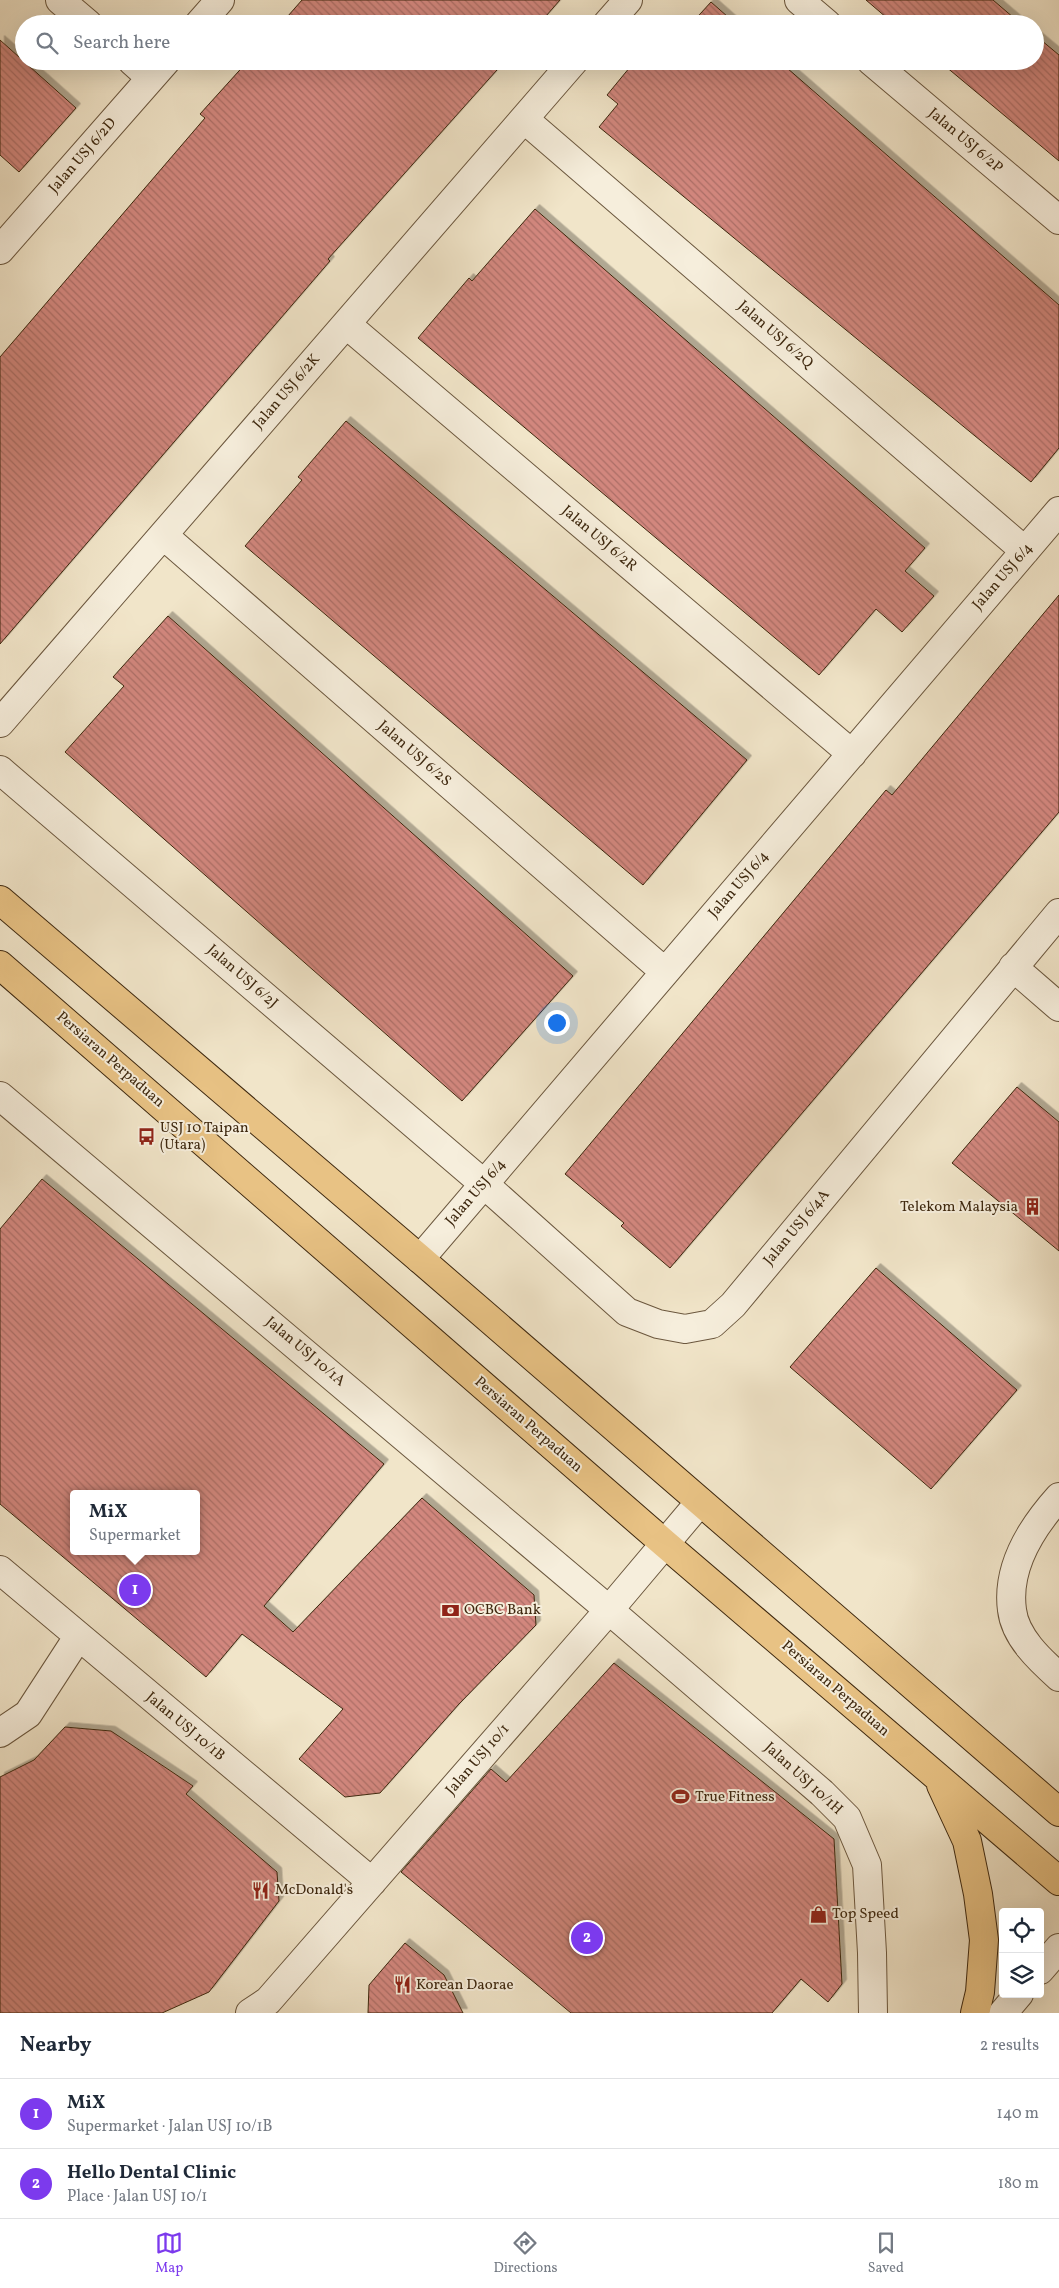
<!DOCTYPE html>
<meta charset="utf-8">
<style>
body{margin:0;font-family:Vollkorn,serif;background:#f2f2f3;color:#1f2937}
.controls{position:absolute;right:15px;bottom:15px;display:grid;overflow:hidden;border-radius:5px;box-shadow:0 5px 20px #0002}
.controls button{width:45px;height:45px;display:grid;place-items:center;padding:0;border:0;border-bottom:1px solid #e0e1e3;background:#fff;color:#1f2937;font:25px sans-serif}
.you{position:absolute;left:556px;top:1022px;width:18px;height:18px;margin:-12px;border:4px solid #fff;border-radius:50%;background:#1a73e8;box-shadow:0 0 0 8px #1a73e833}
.badge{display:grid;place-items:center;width:32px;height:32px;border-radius:50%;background:#7c3aed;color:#fff;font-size:16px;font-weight:700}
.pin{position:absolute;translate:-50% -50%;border:2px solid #fff;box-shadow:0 1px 5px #0006}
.popup{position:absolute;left:70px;top:1490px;width:130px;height:65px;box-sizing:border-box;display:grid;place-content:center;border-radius:5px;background:#fff;filter:drop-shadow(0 1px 4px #0005);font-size:16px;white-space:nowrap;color:#747a83}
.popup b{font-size:19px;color:#1f2937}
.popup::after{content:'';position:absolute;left:50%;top:100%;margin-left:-10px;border:10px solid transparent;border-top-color:#fff}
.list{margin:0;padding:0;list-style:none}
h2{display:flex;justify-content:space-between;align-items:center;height:65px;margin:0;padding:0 20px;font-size:21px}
h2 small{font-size:16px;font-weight:400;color:#747a83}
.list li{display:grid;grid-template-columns:32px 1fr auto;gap:15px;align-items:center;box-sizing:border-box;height:70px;padding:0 20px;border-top:1px solid #e0e1e3}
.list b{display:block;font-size:19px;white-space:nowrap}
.list p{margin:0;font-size:16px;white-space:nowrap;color:#747a83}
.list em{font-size:16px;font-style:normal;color:#747a83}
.icon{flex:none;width:28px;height:28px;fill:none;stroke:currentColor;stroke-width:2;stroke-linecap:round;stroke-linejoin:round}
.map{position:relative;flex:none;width:1059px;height:2013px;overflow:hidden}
.search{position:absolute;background:#fff;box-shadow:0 5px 20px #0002;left:15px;right:15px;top:15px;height:55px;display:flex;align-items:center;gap:12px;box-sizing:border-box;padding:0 18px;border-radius:28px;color:#747a83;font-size:19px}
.sheet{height:205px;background:#fff}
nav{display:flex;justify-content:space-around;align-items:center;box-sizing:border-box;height:70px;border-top:1px solid #e0e1e3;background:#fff;font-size:14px;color:#747a83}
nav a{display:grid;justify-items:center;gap:2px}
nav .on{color:#7c3aed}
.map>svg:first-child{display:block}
</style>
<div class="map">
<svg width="1059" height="2013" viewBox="0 0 1059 2013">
<defs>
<pattern id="building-back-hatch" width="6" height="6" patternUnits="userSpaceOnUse" patternTransform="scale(1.25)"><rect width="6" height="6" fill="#d2877e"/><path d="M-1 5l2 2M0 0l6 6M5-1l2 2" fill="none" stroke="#ac6e66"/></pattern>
<filter id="shadow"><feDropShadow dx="4.5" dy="-4.5" stdDeviation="0" flood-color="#0004"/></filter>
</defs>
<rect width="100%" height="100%" fill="#f1e5c9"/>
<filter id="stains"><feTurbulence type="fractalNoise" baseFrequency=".004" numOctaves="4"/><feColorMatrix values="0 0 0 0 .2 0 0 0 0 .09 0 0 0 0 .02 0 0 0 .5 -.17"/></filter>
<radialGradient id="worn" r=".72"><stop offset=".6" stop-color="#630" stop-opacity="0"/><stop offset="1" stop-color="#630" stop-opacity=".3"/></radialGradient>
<path fill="url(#building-back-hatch)" stroke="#3e280f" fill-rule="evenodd" filter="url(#shadow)" d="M 302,0 L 560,0 L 539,24 L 281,24 Z
M 866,0 L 993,0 L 1021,24 L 894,24 Z
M 711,2 L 736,24 L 691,24 Z
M 1035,35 L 1059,55 L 1059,161 L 939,61 L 1035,61 Z
M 0,40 L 76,108 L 19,172 L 0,155 Z
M 248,61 L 505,61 L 328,259 L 330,261 L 0,644 L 0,357 L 205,118 L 200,114 Z
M 635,61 L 779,61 L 1059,305 L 1059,448 L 1031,482 L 599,127 L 618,104 L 607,95 Z
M 535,209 L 925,548 L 905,571 L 934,596 L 902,632 L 876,609 L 819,675 L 418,338 L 469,278 L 472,281 Z
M 346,421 L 747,760 L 643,885 L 245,546 L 302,480 L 298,477 Z
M 1059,595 L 1059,812 L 670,1268 L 621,1226 L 624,1223 L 565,1174 L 886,790 L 892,795 Z
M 168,616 L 573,976 L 462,1101 L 65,752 L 124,686 L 113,677 Z
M 1017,1087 L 1059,1122 L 1059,1251 L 952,1163 Z
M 42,1179 L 384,1464 L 264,1606 L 293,1632 L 422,1498 L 534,1595 L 536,1625 L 459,1704 L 380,1793 L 345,1797 L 299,1759 L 343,1709 L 242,1634 L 206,1677 L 0,1504 L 0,1229 ZM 74,1494 L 196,1494 L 196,1551 L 74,1551 Z
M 876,1268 L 1017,1390 L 931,1489 L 790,1367 Z
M 614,1663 L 834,1839 L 842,1984 L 828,2002 L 801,1979 L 772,2013 L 571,2013 L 401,1872 L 491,1769 L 506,1782 Z
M 65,1727 L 111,1731 L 193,1786 L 186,1794 L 277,1872 L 279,1901 L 209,1992 L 162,2013 L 0,2013 L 0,1777 L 34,1760 Z
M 405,1943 L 444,1975 L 463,2013 L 368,2013 L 369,1985 Z"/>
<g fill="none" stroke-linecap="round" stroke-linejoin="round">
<defs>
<path id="minor" d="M 60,0 L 88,24
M 799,0 L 827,24
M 199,24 L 220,0
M 607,24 L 628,0
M 132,61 L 151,78
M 871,61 L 1059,220
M 524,119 L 1025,551
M 0,250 L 166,61
M 346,324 L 852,754
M 163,535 L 665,972
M 0,723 L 574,61
M 0,770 L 484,1184 L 627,1312 L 658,1324 L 685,1329 L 712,1324 L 733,1305 L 1059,913
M 1013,967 L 1059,1007
M 0,1096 L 609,1610 L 822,1793 L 847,1818 L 867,1865 L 872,1953 L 873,2013
M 420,1259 L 1059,511
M 1059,1497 C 1032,1527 1006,1566 1012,1610 C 1015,1637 1040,1660 1059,1677
M 0,1570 L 372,1882
M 0,1733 L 28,1714 L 78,1637
M 1040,1970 L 1059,1948
M 250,2013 L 268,2001 L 609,1610 L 700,1502
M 1003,2013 L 1019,1994"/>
<path id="major" d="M 0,900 L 420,1259 L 1059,1812
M 0,965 L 664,1543 L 1059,1881
M 941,1785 L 967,1841 L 978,1894 L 984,1940 L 980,1992 L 975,2013"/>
</defs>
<use href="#minor" stroke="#6b573e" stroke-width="30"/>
<use href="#major" stroke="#3e280f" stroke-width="30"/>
<use href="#minor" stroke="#f6eedc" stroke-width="28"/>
<use href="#major" stroke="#e8c284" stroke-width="28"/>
</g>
<defs>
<symbol id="bus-bare" viewBox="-9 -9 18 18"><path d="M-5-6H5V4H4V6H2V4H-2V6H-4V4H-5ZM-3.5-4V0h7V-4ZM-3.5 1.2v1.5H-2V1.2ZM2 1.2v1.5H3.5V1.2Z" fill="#8f2418" stroke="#f6eedc" stroke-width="2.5" paint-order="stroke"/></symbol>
<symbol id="building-bare" viewBox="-9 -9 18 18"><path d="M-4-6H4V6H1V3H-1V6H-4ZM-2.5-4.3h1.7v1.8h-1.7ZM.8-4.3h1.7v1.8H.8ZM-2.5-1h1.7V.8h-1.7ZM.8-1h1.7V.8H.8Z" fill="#8f2418" stroke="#f6eedc" stroke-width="2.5" paint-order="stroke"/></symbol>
<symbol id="bank-bare" viewBox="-9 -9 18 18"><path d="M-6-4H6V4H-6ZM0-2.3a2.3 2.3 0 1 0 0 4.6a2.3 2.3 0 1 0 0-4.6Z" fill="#8f2418" stroke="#f6eedc" stroke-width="2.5" paint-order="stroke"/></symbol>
<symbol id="stadium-bare" viewBox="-9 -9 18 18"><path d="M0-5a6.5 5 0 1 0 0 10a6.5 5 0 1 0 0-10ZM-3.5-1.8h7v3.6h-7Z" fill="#8f2418" stroke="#f6eedc" stroke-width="2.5" paint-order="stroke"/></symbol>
<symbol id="restaurant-bare" viewBox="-9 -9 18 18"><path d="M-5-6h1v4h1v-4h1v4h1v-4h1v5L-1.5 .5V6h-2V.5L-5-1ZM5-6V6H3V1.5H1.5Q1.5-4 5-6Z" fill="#8f2418" stroke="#f6eedc" stroke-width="2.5" paint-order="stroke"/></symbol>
<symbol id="shop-bare" viewBox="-9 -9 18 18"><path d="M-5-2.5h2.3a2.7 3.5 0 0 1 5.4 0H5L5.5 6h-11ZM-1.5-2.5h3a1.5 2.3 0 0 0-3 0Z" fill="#8f2418" stroke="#f6eedc" stroke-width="2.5" paint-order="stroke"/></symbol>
</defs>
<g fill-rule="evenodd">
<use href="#bus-bare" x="134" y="1124" width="25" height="25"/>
<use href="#building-bare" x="1020" y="1194" width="25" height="25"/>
<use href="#bank-bare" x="438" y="1598" width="25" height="25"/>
<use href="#stadium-bare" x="668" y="1784" width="25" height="25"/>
<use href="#restaurant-bare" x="248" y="1878" width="25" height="25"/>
<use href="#shop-bare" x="806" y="1902" width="25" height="25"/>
<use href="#restaurant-bare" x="390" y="1972" width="25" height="25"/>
</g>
<g text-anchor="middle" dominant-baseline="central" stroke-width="4" stroke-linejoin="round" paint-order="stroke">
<g font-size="15" fill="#3e280f" stroke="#f6eedc">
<text transform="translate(965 141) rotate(40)">Jalan USJ 6/2P</text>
<text transform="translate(83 156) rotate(-49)">Jalan USJ 6/2D</text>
<text transform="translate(775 335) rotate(41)">Jalan USJ 6/2Q</text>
<text transform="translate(287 392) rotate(-49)">Jalan USJ 6/2K</text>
<text transform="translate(599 539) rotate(40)">Jalan USJ 6/2R</text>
<text transform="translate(1003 577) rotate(-49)">Jalan USJ 6/4</text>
<text transform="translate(414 754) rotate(41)">Jalan USJ 6/2S</text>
<text transform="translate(739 885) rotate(-49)">Jalan USJ 6/4</text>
<text transform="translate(242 977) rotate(41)">Jalan USJ 6/2J</text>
<text transform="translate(110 1060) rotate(41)">Persiaran Perpaduan</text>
<text transform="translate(476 1193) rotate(-49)">Jalan USJ 6/4</text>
<text transform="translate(797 1228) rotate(-50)">Jalan USJ 6/4A</text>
<text transform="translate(305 1352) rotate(40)">Jalan USJ 10/1A</text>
<text transform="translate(528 1425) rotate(41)">Persiaran Perpaduan</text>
<text transform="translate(835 1689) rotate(41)">Persiaran Perpaduan</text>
<text transform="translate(185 1727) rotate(40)">Jalan USJ 10/1B</text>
<text transform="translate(478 1760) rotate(-49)">Jalan USJ 10/1</text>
<text transform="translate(803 1779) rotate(42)">Jalan USJ 10/1H</text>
</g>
<g font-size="15" fill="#3e280f" stroke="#f6eedc" text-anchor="start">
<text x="160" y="1128">USJ 10 Taipan<tspan x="160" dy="17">(Utara)</tspan></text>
<text x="1018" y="1207" text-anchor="end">Telekom Malaysia</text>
<text x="464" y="1610">OCBC Bank</text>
<text x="695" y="1797">True Fitness</text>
<text x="275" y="1890">McDonald's</text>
<text x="832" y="1914">Top Speed</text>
<text x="416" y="1985">Korean Daorae</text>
</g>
</g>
<rect width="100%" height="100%" filter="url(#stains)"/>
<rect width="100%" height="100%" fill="url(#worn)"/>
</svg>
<div class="controls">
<button><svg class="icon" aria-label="locate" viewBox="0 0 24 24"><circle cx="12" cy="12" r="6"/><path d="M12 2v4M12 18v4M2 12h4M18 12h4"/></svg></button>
<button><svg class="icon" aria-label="layers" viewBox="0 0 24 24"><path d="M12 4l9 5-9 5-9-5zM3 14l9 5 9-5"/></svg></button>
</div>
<div class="you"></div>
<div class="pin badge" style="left:135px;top:1590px">1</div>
<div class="popup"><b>MiX</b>Supermarket</div>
<div class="pin badge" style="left:587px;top:1938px">2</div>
<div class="search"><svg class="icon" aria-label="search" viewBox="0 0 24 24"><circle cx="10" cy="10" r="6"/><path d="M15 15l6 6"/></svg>Search here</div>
</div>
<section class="sheet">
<h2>Nearby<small>2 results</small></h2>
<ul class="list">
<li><span class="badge">1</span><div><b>MiX</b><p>Supermarket · Jalan USJ 10/1B</p></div><em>140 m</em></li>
<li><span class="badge">2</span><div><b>Hello Dental Clinic</b><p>Place · Jalan USJ 10/1</p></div><em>180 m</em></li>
</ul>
</section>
<nav>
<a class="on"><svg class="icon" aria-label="map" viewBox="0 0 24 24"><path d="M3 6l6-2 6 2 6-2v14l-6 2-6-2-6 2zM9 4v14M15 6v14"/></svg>Map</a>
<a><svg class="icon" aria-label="directions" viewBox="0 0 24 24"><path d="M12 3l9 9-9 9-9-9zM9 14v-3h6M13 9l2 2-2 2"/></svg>Directions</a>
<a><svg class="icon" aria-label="saved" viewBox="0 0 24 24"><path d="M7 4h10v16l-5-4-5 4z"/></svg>Saved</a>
</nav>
